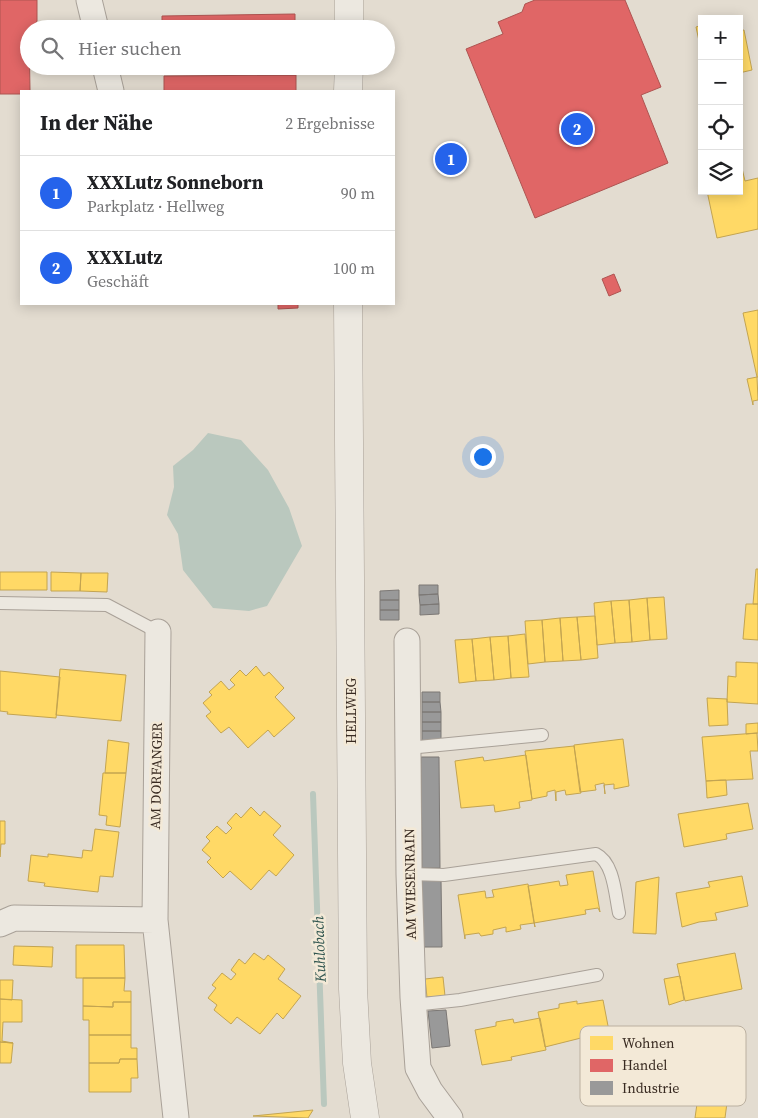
<!DOCTYPE html>
<html lang="de">
<meta charset="utf-8">
<style>
body{margin:0;font-family:"Source Serif 4",serif;background:#f2f2f2;color:#202124}
.controls{position:absolute;right:15px;top:15px;display:grid;overflow:hidden;border-radius:0px;box-shadow:0 2px 12px #0003}
.controls button{width:45px;height:45px;display:grid;place-items:center;padding:0;border:0;border-bottom:1px solid #e0e0e0;background:#fff;color:#202124;font:25px sans-serif}
.you{position:absolute;left:482px;top:456px;width:18px;height:18px;margin:-12px;border:4px solid #fff;border-radius:50%;background:#1a73e8;box-shadow:0 0 0 8px #1a73e833}
.badge{display:grid;place-items:center;width:32px;height:32px;border-radius:50%;background:#2563eb;color:#fff;font-size:16px;font-weight:700}
.pin{position:absolute;translate:-50% -50%;border:2px solid #fff;box-shadow:0 1px 5px #0006}
.list{margin:0;padding:0;list-style:none}
h2{display:flex;justify-content:space-between;align-items:center;height:65px;margin:0;padding:0 20px;font-size:21px}
h2 small{font-size:16px;font-weight:400;color:#757577}
.list li{display:grid;grid-template-columns:32px 1fr auto;gap:15px;align-items:center;box-sizing:border-box;height:75px;padding:0 20px;border-top:1px solid #e0e0e0}
.list b{display:block;font-size:19px;white-space:nowrap}
.list p{margin:0;font-size:16px;white-space:nowrap;color:#757577}
.list em{font-size:16px;font-style:normal;color:#757577}
.icon{flex:none;width:28px;height:28px;fill:none;stroke:currentColor;stroke-width:2;stroke-linecap:round;stroke-linejoin:round}
.map{position:relative;flex:none;width:758px;height:1118px;overflow:hidden}
.search{position:absolute;background:#fff;box-shadow:0 2px 12px #0003;left:20px;top:20px;width:375px;height:55px;display:flex;align-items:center;gap:12px;box-sizing:border-box;padding:0 18px;border-radius:28px;color:#757577;font-size:19px}
.panel{position:absolute;background:#fff;box-shadow:0 2px 12px #0003;left:20px;top:90px;width:375px;height:215px;border-radius:0px}
.map>svg:first-child{display:block}
</style>
<div class="map">
<svg width="758" height="1118" viewBox="0 0 758 1118">
<rect width="100%" height="100%" fill="#e3dcd0"/>
<path fill="#bac8be" d="M 208,433 L 241,440 L 268,470 L 289,508 L 302,546 L 267,606 L 249,611 L 213,608 L 183,570 L 178,534 L 167,515 L 174,487 L 173,466 L 193,450 Z"/>
<path fill="#ffd966" stroke="#c3a451" d="M 702,25 L 702,40 L 699,41 L 696,27 Z
M 744,30 L 752,70 L 739,73 L 739,31 Z
M 741,164 L 745,181 L 758,178 L 758,229 L 717,238 L 707,191 L 739,191 L 739,165 Z
M 758,310 L 758,377 L 757,377 L 743,313 Z
M 757,377 L 758,400 L 753,401 L 753,405 L 747,379 Z
M 756,569 L 758,569 L 758,604 L 753,604 Z
M 0,572 L 47,572 L 47,590 L 0,590 Z
M 51,572 L 81,573 L 80,591 L 51,591 Z
M 81,573 L 108,573 L 107,592 L 80,591 Z
M 664,597 L 667,639 L 650,640 L 647,598 Z
M 647,598 L 650,640 L 632,642 L 629,600 Z
M 629,600 L 632,642 L 615,643 L 611,601 Z
M 611,601 L 615,643 L 597,645 L 594,603 Z
M 746,604 L 758,604 L 758,640 L 743,639 Z
M 595,616 L 598,658 L 581,660 L 577,617 Z
M 577,617 L 581,660 L 563,661 L 560,618 Z
M 560,618 L 563,661 L 545,662 L 542,620 Z
M 542,620 L 545,662 L 528,664 L 525,621 Z
M 525,634 L 529,677 L 511,678 L 508,636 Z
M 508,636 L 511,678 L 494,680 L 490,637 Z
M 490,637 L 494,680 L 476,681 L 472,639 Z
M 472,639 L 476,681 L 459,683 L 455,640 Z
M 736,662 L 758,663 L 758,704 L 727,702 L 728,676 L 736,677 Z
M 256,666 L 264,676 L 269,672 L 284,688 L 275,697 L 295,718 L 274,737 L 268,730 L 248,748 L 229,727 L 221,733 L 206,716 L 211,712 L 203,703 L 212,695 L 209,692 L 221,681 L 229,690 L 235,685 L 230,680 L 240,670 L 246,676 Z
M 60,669 L 126,675 L 121,721 L 56,715 Z
M 0,671 L 60,677 L 56,718 L 7,714 L 8,712 L 0,711 Z
M 707,698 L 727,699 L 728,725 L 709,726 Z
M 758,723 L 758,733 L 746,734 L 746,724 Z
M 757,733 L 758,751 L 750,751 L 753,779 L 706,781 L 702,737 Z
M 623,739 L 629,786 L 614,789 L 614,784 L 604,785 L 605,794 L 604,783 L 595,785 L 596,790 L 580,792 L 574,745 Z
M 108,740 L 129,743 L 126,773 L 105,773 Z
M 574,746 L 581,793 L 566,795 L 565,790 L 556,792 L 556,801 L 555,790 L 547,792 L 547,796 L 532,799 L 525,751 Z
M 526,755 L 532,800 L 519,802 L 520,808 L 495,812 L 494,805 L 461,808 L 455,761 L 483,757 L 484,761 Z
M 103,773 L 126,773 L 120,827 L 106,825 L 107,816 L 99,815 Z
M 721,780 L 726,780 L 727,795 L 707,798 L 706,781 Z
M 748,803 L 753,829 L 726,834 L 727,839 L 684,847 L 678,814 Z
M 251,807 L 260,816 L 264,811 L 281,826 L 273,835 L 294,855 L 276,876 L 269,870 L 251,890 L 230,871 L 223,878 L 207,862 L 211,858 L 202,850 L 210,841 L 206,837 L 217,826 L 226,834 L 232,828 L 227,823 L 236,813 L 241,818 Z
M 0,821 L 5,821 L 5,844 L 1,844 L 0,857 Z
M 95,829 L 119,832 L 113,877 L 100,876 L 98,892 L 44,886 L 45,883 L 28,881 L 31,855 L 48,857 L 48,854 L 82,858 L 83,850 L 92,851 Z
M 593,871 L 600,912 L 598,908 L 585,910 L 586,914 L 534,923 L 528,886 L 559,881 L 560,886 L 568,885 L 566,875 Z
M 742,876 L 748,906 L 715,913 L 717,920 L 699,922 L 682,927 L 676,893 L 710,887 L 708,882 Z
M 659,877 L 656,934 L 633,933 L 636,882 Z
M 528,884 L 535,927 L 534,923 L 520,925 L 521,929 L 506,932 L 506,927 L 493,930 L 493,934 L 481,936 L 479,933 L 465,935 L 465,939 L 458,895 L 485,891 L 486,898 L 494,897 L 492,890 Z
M 76,945 L 124,945 L 125,978 L 76,978 Z
M 14,946 L 53,947 L 52,967 L 13,965 Z
M 254,953 L 264,960 L 268,955 L 285,969 L 278,979 L 301,996 L 283,1019 L 277,1013 L 260,1034 L 237,1017 L 231,1024 L 214,1010 L 217,1005 L 208,998 L 216,988 L 212,985 L 222,973 L 231,980 L 236,974 L 231,970 L 239,959 L 245,964 Z
M 735,953 L 742,989 L 685,1001 L 677,964 Z
M 680,976 L 684,1000 L 669,1005 L 664,979 Z
M 443,977 L 445,996 L 427,997 L 425,979 Z
M 83,978 L 125,978 L 124,991 L 131,991 L 131,1002 L 113,1002 L 113,1007 L 83,1006 Z
M 0,980 L 13,980 L 12,1000 L 0,999 Z
M 0,999 L 22,1000 L 22,1022 L 3,1022 L 2,1041 L 13,1043 L 0,1042 Z
M 603,1000 L 609,1031 L 545,1047 L 538,1012 L 559,1008 L 559,1004 L 577,1001 L 577,1004 Z
M 113,1002 L 131,1002 L 131,1035 L 89,1035 L 89,1020 L 83,1020 L 83,1006 L 113,1007 Z
M 540,1018 L 546,1050 L 511,1057 L 512,1060 L 482,1065 L 475,1030 L 496,1026 L 496,1022 L 513,1019 L 514,1023 Z
M 89,1035 L 131,1035 L 131,1048 L 137,1048 L 137,1059 L 120,1059 L 119,1063 L 89,1063 Z
M 0,1042 L 13,1043 L 11,1063 L 0,1063 Z
M 704,1053 L 733,1057 L 725,1118 L 695,1118 Z
M 120,1059 L 137,1059 L 138,1078 L 131,1078 L 131,1092 L 89,1092 L 89,1063 L 119,1063 Z
M 313,1110 L 308,1118 L 253,1116 Z"/>
<path fill="#e06666" stroke="#ae5451" d="M 0,0 L 37,0 L 37,21 L 33,29 L 29,29 L 30,91 L 21,91 L 21,94 L 0,94 Z
M 535,0 L 625,0 L 661,87 L 641,95 L 668,163 L 535,218 L 466,49 L 503,34 L 498,22 L 522,12 L 525,4 Z
M 295,14 L 295,29 L 162,29 L 162,16 Z
M 256,66 L 295,66 L 296,75 L 257,75 Z
M 296,75 L 296,91 L 164,91 L 164,76 Z
M 614,274 L 621,291 L 609,296 L 602,279 Z
M 278,304 L 298,304 L 298,308 L 278,309 Z"/>
<path fill="#999" stroke="#7c7875" d="M 419,585 L 438,585 L 438,594 L 419,595 Z
M 399,590 L 399,600 L 380,600 L 380,591 Z
M 438,594 L 439,604 L 420,605 L 419,595 Z
M 380,600 L 399,600 L 399,610 L 380,610 Z
M 439,604 L 439,614 L 420,615 L 420,605 Z
M 380,610 L 399,610 L 399,620 L 380,620 Z
M 422,692 L 440,692 L 440,702 L 422,702 Z
M 422,702 L 440,702 L 441,712 L 422,712 Z
M 422,712 L 441,712 L 441,722 L 422,722 Z
M 422,722 L 441,722 L 441,731 L 422,731 Z
M 422,731 L 441,731 L 441,741 L 422,741 Z
M 421,757 L 439,757 L 440,868 L 422,868 Z
M 422,879 L 441,879 L 442,947 L 423,947 Z
M 446,1010 L 450,1046 L 432,1048 L 428,1011 Z"/>
<g fill="none" stroke-linecap="round" stroke-linejoin="round">
<path stroke="#bac8be" stroke-width="6" d="M 313,794 L 324,1104"/>
<defs>
<path id="service" d="M 0,603 L 107,605 L 158,632
M 408,748 L 542,735
M 409,874 L 444,875 L 596,854 C 614,863 615,894 619,913
M 413,1005 L 460,1000 L 597,975"/>
<path id="minor" d="M 89,0 L 96,29
M 105,66 L 111,91
M 158,632 L 155,920 L 176,1118
M 407,641 L 409,874 L 413,997 L 418,1068 L 430,1091 L 450,1118
M 0,924 L 14,918 L 155,920"/>
<path id="tertiary" d="M 349,29 L 349,0
M 348,91 L 349,66
M 348,304 L 353,989 L 357,1063 L 365,1118"/>
</defs>
<use href="#service" stroke="#a9a198" stroke-width="14"/>
<use href="#minor" stroke="#a9a198" stroke-width="27"/>
<use href="#tertiary" stroke="#a9a198" stroke-width="29"/>
<use href="#service" stroke="#ece8e0" stroke-width="12"/>
<use href="#minor" stroke="#ece8e0" stroke-width="25"/>
<use href="#tertiary" stroke="#ece8e0" stroke-width="28"/>
</g>
<g text-anchor="middle" dominant-baseline="central" stroke-width="5" stroke-linejoin="round" paint-order="stroke">
<g font-size="14" fill="#382a21" stroke="#f3e9d7">
<text transform="translate(351 711) rotate(-90)">HELLWEG</text>
<text transform="translate(156 776) rotate(-89)">AM DORFANGER</text>
<text transform="translate(410 884) rotate(-91)">AM WIESENRAIN</text>
</g>
<g font-size="15" font-style="italic" fill="#315650" stroke="#f3e9d7">
<text transform="translate(319 949) rotate(-92)">Kuhlobach</text>
</g>
</g>
<rect x="580" y="1026" width="166" height="80" rx="8" fill="#f3e9d7" stroke="#bbb0a0" stroke-width="1"/>
<rect x="590" y="1036" width="23" height="14" fill="#ffd966"/>
<rect x="590" y="1059" width="23" height="13" fill="#e06666"/>
<rect x="590" y="1081" width="23" height="14" fill="#999"/>
<g font-size="14" fill="#382a21">
<text x="622" y="1048">Wohnen</text>
<text x="622" y="1070">Handel</text>
<text x="622" y="1093">Industrie</text>
</g>
</svg>
<div class="controls">
<button>+</button>
<button>−</button>
<button><svg class="icon" aria-label="locate" viewBox="0 0 24 24"><circle cx="12" cy="12" r="6"/><path d="M12 2v4M12 18v4M2 12h4M18 12h4"/></svg></button>
<button><svg class="icon" aria-label="layers" viewBox="0 0 24 24"><path d="M12 4l9 5-9 5-9-5zM3 14l9 5 9-5"/></svg></button>
</div>
<div class="you"></div>
<div class="pin badge" style="left:451px;top:159px">1</div>
<div class="pin badge" style="left:577px;top:129px">2</div>
<div class="search"><svg class="icon" aria-label="search" viewBox="0 0 24 24"><circle cx="10" cy="10" r="6"/><path d="M15 15l6 6"/></svg>Hier suchen</div>
<section class="panel">
<h2>In der Nähe<small>2 Ergebnisse</small></h2>
<ul class="list">
<li><span class="badge">1</span><div><b>XXXLutz Sonneborn</b><p>Parkplatz · Hellweg</p></div><em>90 m</em></li>
<li><span class="badge">2</span><div><b>XXXLutz</b><p>Geschäft</p></div><em>100 m</em></li>
</ul>
</section>
</div>
